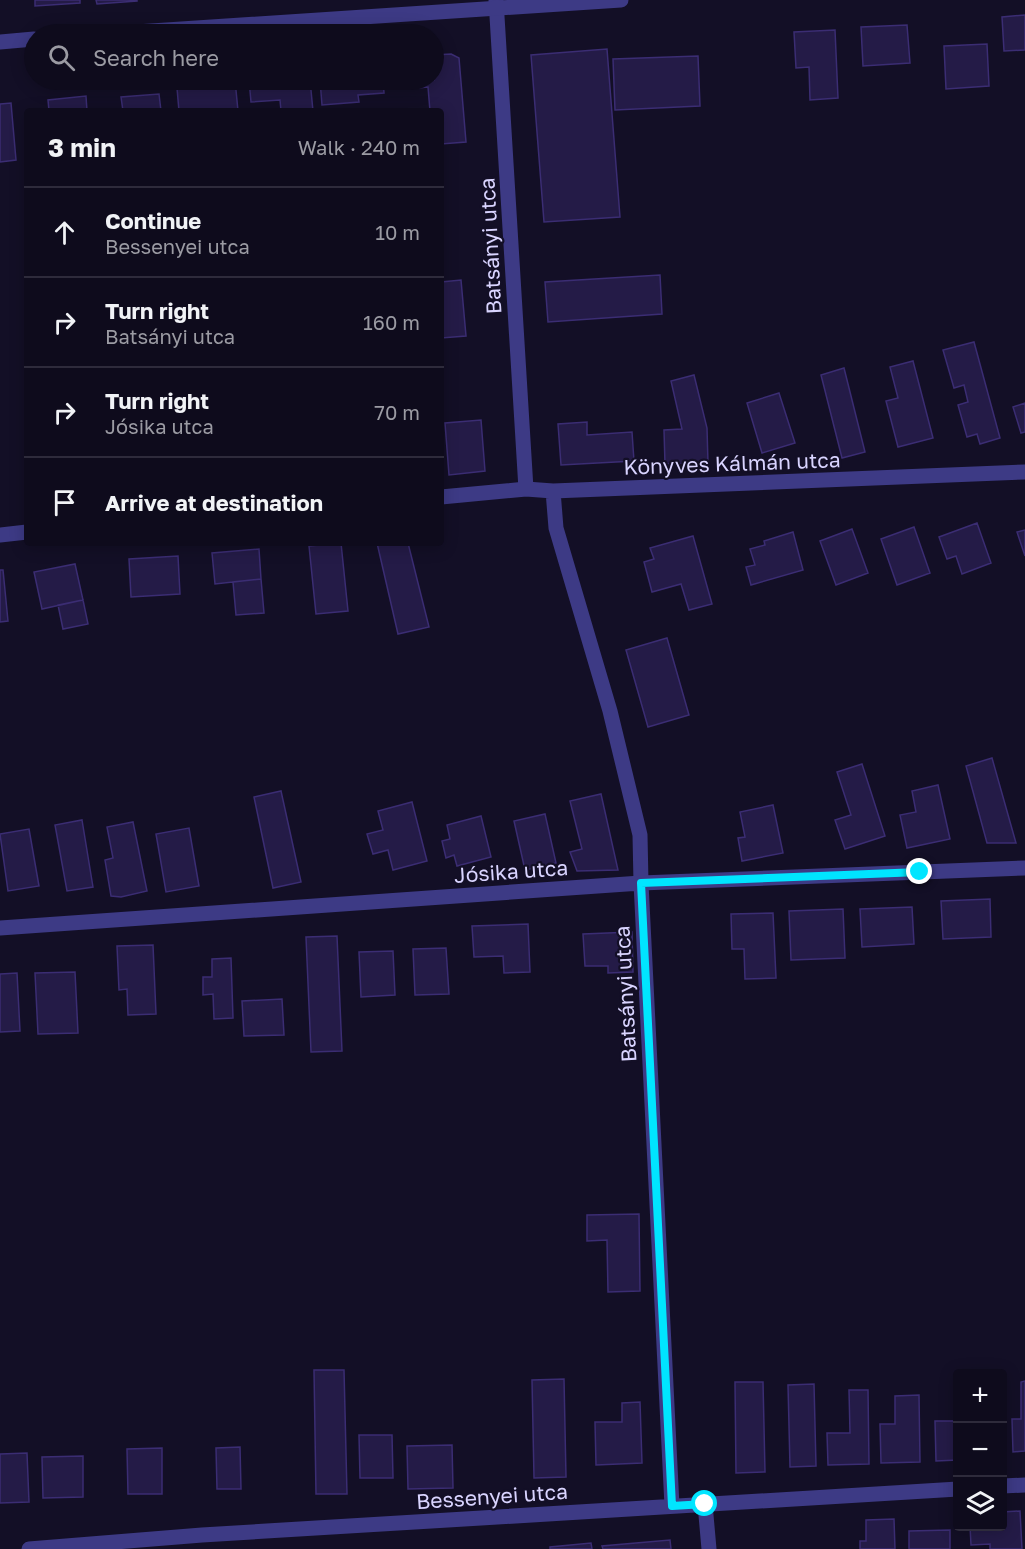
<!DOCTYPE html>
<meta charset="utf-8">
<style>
body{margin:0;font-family:"Golos Text",sans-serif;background:#1c1929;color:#f1f3f6}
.controls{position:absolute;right:18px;bottom:18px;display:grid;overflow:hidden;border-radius:6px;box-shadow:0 3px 15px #0003}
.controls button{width:54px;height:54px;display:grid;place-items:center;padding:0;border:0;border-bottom:2px solid #2e2b3b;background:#0e0b1c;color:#f1f3f6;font:30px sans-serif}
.stop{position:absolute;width:18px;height:18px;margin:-14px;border:4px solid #00e5ff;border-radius:50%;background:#fff}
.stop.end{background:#00e5ff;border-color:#fff;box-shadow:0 2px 6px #0008}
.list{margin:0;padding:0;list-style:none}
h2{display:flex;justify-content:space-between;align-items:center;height:78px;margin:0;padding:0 24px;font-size:26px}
h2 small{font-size:20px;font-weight:400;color:#9b9ba3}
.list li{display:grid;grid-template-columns:39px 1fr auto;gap:18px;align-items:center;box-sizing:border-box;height:90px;padding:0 24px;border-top:2px solid #2e2b3b}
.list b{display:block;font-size:22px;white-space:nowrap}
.list p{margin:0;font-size:20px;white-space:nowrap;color:#9b9ba3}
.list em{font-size:20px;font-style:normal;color:#9b9ba3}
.icon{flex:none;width:33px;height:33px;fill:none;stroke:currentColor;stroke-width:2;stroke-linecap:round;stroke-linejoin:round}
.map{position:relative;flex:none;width:1025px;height:1549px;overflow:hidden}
.search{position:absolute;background:#0e0b1c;box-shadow:0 3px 15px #0003;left:24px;top:24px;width:420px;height:66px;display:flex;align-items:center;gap:15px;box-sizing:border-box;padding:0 21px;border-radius:33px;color:#9b9ba3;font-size:22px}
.panel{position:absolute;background:#0e0b1c;box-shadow:0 3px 15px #0003;left:24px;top:108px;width:420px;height:438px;border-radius:6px}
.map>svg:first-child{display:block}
</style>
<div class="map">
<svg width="1025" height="1549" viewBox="0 0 1025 1549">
<rect width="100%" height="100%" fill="#130f26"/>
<path fill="#241b47" stroke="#3b2d73" stroke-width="1.5" d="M 35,0 L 80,0 L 80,3 L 35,6 Z
M 96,0 L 137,0 L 137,1 L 97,4 Z
M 1025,15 L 1025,50 L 1004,51 L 1002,17 Z
M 907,25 L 910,63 L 863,66 L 861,27 Z
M 835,30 L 838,98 L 810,100 L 809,67 L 796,68 L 794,32 Z
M 987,44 L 989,86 L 946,89 L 944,46 Z
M 607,49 L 620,217 L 544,222 L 531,55 Z
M 451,54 L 459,58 L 466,142 L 441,144 L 441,111 L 430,111 L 428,87 L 418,88 L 418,80 L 434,80 L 434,55 Z
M 698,56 L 700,106 L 615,110 L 613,59 Z
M 212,80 L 235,80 L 238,111 L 179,111 L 177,88 L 213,85 Z
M 249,80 L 310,80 L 313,111 L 281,111 L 280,100 L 251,102 Z
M 320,80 L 383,80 L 384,93 L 358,95 L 359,102 L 322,105 Z
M 159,94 L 161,111 L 123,111 L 121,97 Z
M 86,96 L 87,111 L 49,111 L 48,100 Z
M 11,103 L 16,160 L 0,162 L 0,104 Z
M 660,275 L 662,314 L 548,322 L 545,282 Z
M 461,280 L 466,336 L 441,338 L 441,282 Z
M 974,342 L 1000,438 L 980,444 L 977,434 L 967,437 L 958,405 L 968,402 L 964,385 L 954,388 L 943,350 Z
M 913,361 L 933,438 L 898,447 L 886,401 L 898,398 L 890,367 Z
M 844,368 L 865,452 L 842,458 L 821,375 Z
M 694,375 L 707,428 L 708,463 L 665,464 L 664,430 L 682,429 L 671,381 Z
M 779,393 L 795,443 L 762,453 L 747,403 Z
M 1025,403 L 1025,432 L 1021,433 L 1013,407 Z
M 481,420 L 485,471 L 449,475 L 445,423 Z
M 587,422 L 587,435 L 632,432 L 634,461 L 561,465 L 558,424 Z
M 977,523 L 991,563 L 962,574 L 956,556 L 947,559 L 939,537 Z
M 914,527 L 930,573 L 897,585 L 881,539 Z
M 852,529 L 868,573 L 836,585 L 820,541 Z
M 1025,530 L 1025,556 L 1017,532 Z
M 793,532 L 803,570 L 751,585 L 746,567 L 755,565 L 750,549 L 765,545 L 764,541 Z
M 693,536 L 712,604 L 689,610 L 681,584 L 652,592 L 644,562 L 654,559 L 650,548 Z
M 341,543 L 348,611 L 316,614 L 309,546 Z
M 377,543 L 408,543 L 429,627 L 398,634 Z
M 259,549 L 261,579 L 215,584 L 212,553 Z
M 178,556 L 180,594 L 131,597 L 129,559 Z
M 75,564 L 83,600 L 42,609 L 34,572 Z
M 0,570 L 3,570 L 8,621 L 0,622 Z
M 261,579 L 264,613 L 236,615 L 233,582 Z
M 83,600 L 88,624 L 63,629 L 58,605 Z
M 667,638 L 689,715 L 648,727 L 626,650 Z
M 992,758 L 1016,843 L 987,843 L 966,766 Z
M 862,764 L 885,836 L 845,849 L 835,820 L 851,815 L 837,772 Z
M 938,785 L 950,839 L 907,848 L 900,815 L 916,812 L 912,791 Z
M 281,791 L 301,882 L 273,888 L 254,797 Z
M 601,794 L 618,870 L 577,871 L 570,852 L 582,849 L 570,801 Z
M 412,802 L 427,861 L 393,870 L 388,850 L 373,854 L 367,834 L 383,830 L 378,811 Z
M 773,805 L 783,853 L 742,861 L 738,838 L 745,837 L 740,812 Z
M 545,814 L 556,863 L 525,870 L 514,821 Z
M 481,816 L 491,857 L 457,866 L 454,855 L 446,858 L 442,841 L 450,839 L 447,825 Z
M 82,820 L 93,887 L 67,891 L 55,825 Z
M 133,822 L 147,891 L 121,897 L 111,896 L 105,860 L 113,858 L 107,827 Z
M 189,828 L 199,886 L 166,892 L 156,834 Z
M 29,829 L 39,886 L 8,891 L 0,834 Z
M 990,899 L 991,937 L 943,939 L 941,901 Z
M 912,907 L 914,944 L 862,947 L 860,909 Z
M 843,909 L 845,958 L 791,960 L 789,911 Z
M 773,913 L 776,978 L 745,979 L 744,949 L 732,949 L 731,914 Z
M 528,924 L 530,972 L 504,973 L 503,956 L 474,957 L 472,926 Z
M 632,932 L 633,972 L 608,973 L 608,966 L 585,966 L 583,934 Z
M 337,936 L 342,1051 L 311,1052 L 306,937 Z
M 153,945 L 156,1014 L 128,1015 L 127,989 L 119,990 L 117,946 Z
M 446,948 L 449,994 L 415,995 L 413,949 Z
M 393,951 L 395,995 L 361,997 L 359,952 Z
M 231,958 L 233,1018 L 214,1019 L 213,994 L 203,995 L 203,977 L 212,977 L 212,959 Z
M 75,972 L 78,1033 L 38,1034 L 35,973 Z
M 17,973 L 20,1031 L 0,1032 L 0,974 Z
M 282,999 L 284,1035 L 244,1036 L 242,1001 Z
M 639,1214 L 640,1291 L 608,1292 L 607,1240 L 587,1241 L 587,1215 Z
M 314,1370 L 344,1370 L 347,1494 L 316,1494 Z
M 564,1379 L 566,1477 L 534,1478 L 532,1380 Z
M 1025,1381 L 1025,1451 L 1013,1452 L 1012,1419 L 1021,1419 L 1021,1382 Z
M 735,1382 L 763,1382 L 765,1472 L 736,1473 Z
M 814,1384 L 816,1466 L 790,1467 L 788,1385 Z
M 849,1390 L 868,1390 L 869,1464 L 828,1465 L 827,1433 L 850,1433 Z
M 919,1395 L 920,1462 L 881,1463 L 880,1424 L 895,1424 L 895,1396 Z
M 640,1402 L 642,1463 L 596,1465 L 595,1422 L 622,1422 L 622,1403 Z
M 935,1421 L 958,1421 L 958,1460 L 936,1461 Z
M 359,1435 L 392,1435 L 393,1478 L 360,1478 Z
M 452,1445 L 453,1488 L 408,1489 L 407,1446 Z
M 240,1447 L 241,1489 L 217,1489 L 216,1448 Z
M 162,1448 L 162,1494 L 128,1494 L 127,1449 Z
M 27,1453 L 29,1502 L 0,1503 L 0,1454 Z
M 83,1456 L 83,1497 L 43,1498 L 42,1457 Z
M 1020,1511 L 1022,1549 L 990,1549 L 990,1544 L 971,1545 L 970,1526 L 1002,1526 L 1002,1512 Z
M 894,1519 L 895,1549 L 860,1549 L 860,1541 L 866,1541 L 866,1520 Z
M 950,1530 L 950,1549 L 909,1549 L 909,1531 Z
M 670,1540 L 671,1549 L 603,1549 L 602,1546 Z
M 591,1543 L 592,1549 L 550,1549 L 550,1547 Z"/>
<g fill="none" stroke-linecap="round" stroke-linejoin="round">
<path stroke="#3d3a85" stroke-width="15" d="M 496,0 L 526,489
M 553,491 L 556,528 L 610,711 L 640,835 L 641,883 L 672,1506
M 441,497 L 526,489 L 553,491 L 1025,472
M 0,535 L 27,532
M 0,928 L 641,883 L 1025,868
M 1002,1486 L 1025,1485
M 705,1504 L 709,1549
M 29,1549 L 202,1535 L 958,1489"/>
<path stroke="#3d3a85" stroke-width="15" d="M 106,34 L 621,0
M 0,42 L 34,39"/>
</g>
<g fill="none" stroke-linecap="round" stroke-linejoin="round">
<path stroke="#00e5ff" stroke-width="8" d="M 705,1504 L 672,1506 L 641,883 L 920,872"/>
</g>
<g text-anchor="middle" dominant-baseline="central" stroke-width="4.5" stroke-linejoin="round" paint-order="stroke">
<g font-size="21" fill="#d9d4ff" stroke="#130f26">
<text transform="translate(490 246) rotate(-93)">Batsányi utca</text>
<text transform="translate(732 463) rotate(-2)">Könyves Kálmán utca</text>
<text transform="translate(511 871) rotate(-4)">Jósika utca</text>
<text transform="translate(625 994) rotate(-93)">Batsányi utca</text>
<text transform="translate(492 1496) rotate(-4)">Bessenyei utca</text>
</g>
</g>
</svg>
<div class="controls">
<button>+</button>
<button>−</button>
<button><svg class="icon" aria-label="layers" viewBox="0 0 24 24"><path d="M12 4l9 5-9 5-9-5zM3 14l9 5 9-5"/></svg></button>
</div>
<div class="stop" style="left:705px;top:1504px"></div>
<div class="stop end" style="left:920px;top:872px"></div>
<div class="search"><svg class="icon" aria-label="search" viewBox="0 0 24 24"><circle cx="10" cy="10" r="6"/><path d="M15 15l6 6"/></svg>Search here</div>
<section class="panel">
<h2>3 min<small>Walk · 240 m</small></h2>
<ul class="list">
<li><svg class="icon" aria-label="ahead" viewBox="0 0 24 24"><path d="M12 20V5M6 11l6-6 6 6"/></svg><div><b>Continue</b><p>Bessenyei utca</p></div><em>10 m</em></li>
<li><svg class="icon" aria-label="right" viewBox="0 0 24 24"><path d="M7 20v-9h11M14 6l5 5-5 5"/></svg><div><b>Turn right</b><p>Batsányi utca</p></div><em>160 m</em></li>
<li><svg class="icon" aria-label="right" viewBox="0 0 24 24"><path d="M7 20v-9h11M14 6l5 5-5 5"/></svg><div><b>Turn right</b><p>Jósika utca</p></div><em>70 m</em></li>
<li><svg class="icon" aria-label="arrive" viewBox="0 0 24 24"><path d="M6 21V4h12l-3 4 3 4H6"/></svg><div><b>Arrive at destination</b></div></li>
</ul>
</section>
</div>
